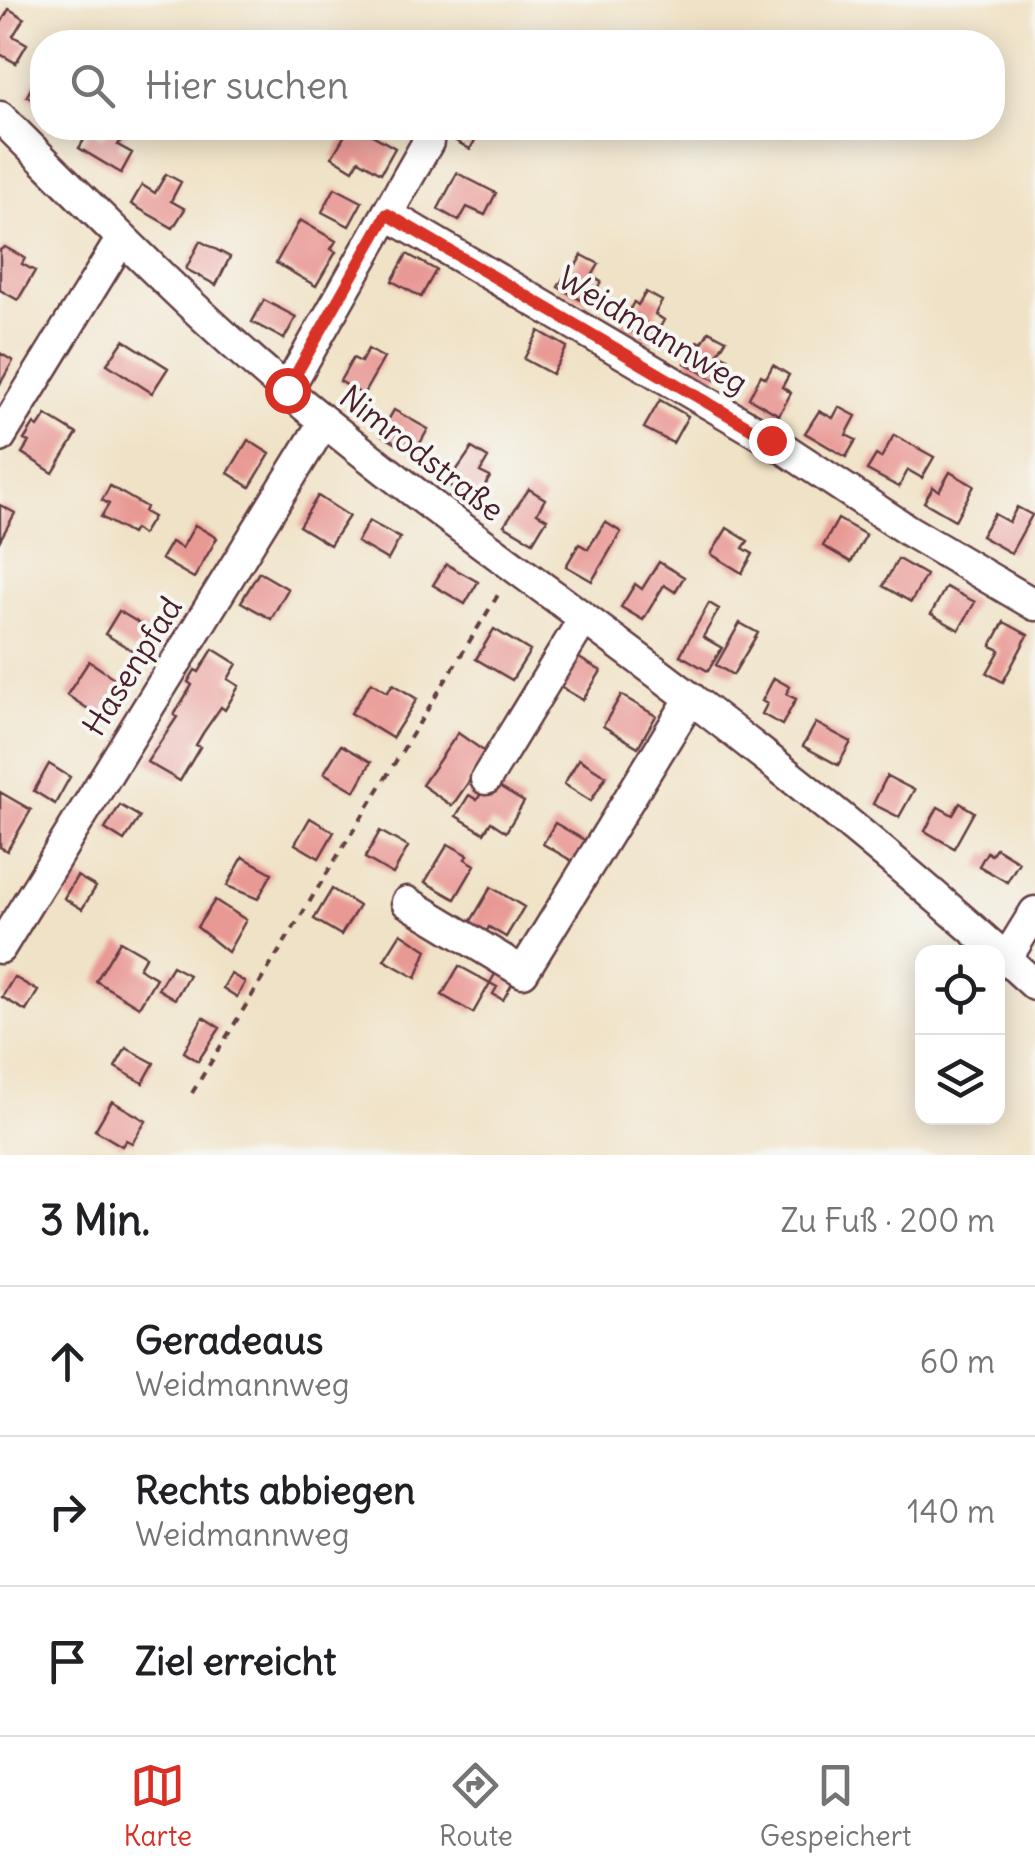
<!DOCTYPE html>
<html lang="de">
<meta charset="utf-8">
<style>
body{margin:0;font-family:Delius,sans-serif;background:#f2f2f2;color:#202124}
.controls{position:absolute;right:30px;bottom:30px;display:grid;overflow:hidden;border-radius:20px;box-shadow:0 5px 25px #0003}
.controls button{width:90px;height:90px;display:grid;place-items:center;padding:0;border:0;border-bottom:2px solid #e0e0e0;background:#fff;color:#202124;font:50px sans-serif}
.stop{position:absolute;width:30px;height:30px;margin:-22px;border:8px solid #d93025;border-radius:50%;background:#fff}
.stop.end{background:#d93025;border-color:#fff;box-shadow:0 2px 10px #0008}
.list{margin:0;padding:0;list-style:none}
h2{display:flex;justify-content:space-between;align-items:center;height:130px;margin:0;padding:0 40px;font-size:42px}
h2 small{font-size:32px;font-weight:400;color:#757577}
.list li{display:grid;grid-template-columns:65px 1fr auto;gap:30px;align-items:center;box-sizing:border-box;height:150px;padding:0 40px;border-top:2px solid #e0e0e0}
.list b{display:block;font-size:38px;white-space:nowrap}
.list p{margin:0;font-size:32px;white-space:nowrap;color:#757577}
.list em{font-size:32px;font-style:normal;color:#757577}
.icon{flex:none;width:55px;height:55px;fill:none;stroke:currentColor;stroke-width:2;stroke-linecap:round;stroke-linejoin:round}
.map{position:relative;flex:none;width:1035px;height:1155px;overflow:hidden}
.search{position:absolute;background:#fff;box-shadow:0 5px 25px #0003;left:30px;right:30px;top:30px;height:110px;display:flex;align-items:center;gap:25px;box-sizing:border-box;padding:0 35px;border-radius:40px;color:#757577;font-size:38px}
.sheet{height:580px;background:#fff}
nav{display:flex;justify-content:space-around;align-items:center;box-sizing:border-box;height:140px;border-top:2px solid #e0e0e0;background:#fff;font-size:28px;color:#757577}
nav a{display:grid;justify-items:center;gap:5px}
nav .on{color:#d93025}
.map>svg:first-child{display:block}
</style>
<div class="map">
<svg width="1035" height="1155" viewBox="0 0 1035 1155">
<rect width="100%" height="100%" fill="#f6f6f2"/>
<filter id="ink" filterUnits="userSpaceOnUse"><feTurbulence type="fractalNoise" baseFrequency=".01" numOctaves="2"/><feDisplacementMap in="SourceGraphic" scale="20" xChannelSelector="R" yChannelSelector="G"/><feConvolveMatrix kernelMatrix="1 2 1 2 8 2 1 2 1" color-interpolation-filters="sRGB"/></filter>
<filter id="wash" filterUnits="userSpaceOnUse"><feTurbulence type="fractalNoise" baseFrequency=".0048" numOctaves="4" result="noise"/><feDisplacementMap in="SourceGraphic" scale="40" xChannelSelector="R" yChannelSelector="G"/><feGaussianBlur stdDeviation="2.25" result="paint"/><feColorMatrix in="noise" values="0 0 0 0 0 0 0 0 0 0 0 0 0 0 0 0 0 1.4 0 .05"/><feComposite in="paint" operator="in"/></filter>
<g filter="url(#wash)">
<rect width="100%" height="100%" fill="#f0e2c6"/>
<g id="blocks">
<path fill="#e99994" d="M 9,9 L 24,18 L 13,36 L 27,44 L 16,63 L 0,54 L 0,25 Z
M 37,77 L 42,80 L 42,105 L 27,96 Z
M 109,128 L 128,128 L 118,145 L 132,153 L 121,173 L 79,148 L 90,130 L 103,138 Z
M 349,128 L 360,128 L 395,148 L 381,173 L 359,160 L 353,170 L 332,157 Z
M 433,128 L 482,128 L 470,149 Z
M 457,173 L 496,193 L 485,215 L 467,207 L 459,221 L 438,209 Z
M 166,174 L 181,182 L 171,201 L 185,209 L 173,228 L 131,204 L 142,185 L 155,193 Z
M 335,188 L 362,202 L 349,226 L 322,212 Z
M 300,220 L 336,241 L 331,249 L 336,252 L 316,286 L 276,263 Z
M 200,241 L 230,257 L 216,285 L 186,269 Z
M 5,247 L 25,258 L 22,264 L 35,271 L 18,300 L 0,290 L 0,250 Z
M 407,254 L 436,270 L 421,297 L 392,281 Z
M 582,255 L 599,264 L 592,276 L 601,282 L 588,304 L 558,287 L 571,265 L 575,267 Z
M 646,292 L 662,301 L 655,314 L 664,320 L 652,342 L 621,325 L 634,302 L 638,305 Z
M 264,300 L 296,317 L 284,339 L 252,322 Z
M 539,331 L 567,347 L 552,374 L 524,359 Z
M 709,331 L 726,340 L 718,353 L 728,358 L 715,380 L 685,363 L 698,341 L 702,343 Z
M 124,340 L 168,368 L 152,393 L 107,364 Z
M 368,349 L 384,358 L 363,395 L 340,381 L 353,358 L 361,362 Z
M 0,353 L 13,361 L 0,384 Z
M 773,365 L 789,375 L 782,387 L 791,393 L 779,415 L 749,398 L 761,375 L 766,378 Z
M 660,400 L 688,416 L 673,443 L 644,428 Z
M 839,407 L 856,416 L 846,435 L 856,440 L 846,457 L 805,433 L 819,411 L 833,418 Z
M 394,410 L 428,429 L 414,454 L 380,434 Z
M 46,415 L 77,434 L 53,473 L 22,453 L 29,442 L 24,440 L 34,424 L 38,427 Z
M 894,435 L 934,457 L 922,478 L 908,470 L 899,487 L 867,470 L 876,455 L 881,458 Z
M 248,440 L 270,454 L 250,487 L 228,473 Z
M 472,448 L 488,458 L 480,472 L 490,477 L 476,501 L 447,484 Z
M 950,472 L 974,486 L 955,520 L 924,502 L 933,487 L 939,491 Z
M 110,486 L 146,507 L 144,512 L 153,517 L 142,535 L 134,529 L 131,534 L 101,517 L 109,504 L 102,500 Z
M 529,489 L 545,499 L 537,513 L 547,519 L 533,542 L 504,525 Z
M 318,496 L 349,516 L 330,545 L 299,526 Z
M 0,505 L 15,513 L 0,540 Z
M 1017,507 L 1032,515 L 1011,553 L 981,536 L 994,514 L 1009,522 Z
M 838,519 L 866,535 L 851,562 L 823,546 Z
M 369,521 L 400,538 L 388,560 L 357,542 Z
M 605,522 L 621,532 L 592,581 L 566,566 L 579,544 L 588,549 Z
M 195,525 L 217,538 L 194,578 L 161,559 L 171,542 L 182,548 Z
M 727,528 L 748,541 L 743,548 L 753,554 L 742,573 L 711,554 Z
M 898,559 L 926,575 L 911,602 L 883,586 Z
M 659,562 L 684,577 L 675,592 L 664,585 L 643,620 L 621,607 L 635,584 L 642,589 Z
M 446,564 L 478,582 L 465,604 L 433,585 Z
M 259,572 L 288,589 L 271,619 L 241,602 Z
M 946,587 L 975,602 L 959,630 L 931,614 Z
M 709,603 L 719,609 L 703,637 L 722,648 L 708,671 L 680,655 Z
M 119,611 L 149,629 L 135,652 L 105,634 Z
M 1004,622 L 1028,635 L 1003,682 L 987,673 L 1000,650 L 991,646 Z
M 740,623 L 758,633 L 733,675 L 716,665 Z
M 494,629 L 530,651 L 512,680 L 476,659 Z
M 213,649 L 237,664 L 228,679 L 239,686 L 225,710 L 221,707 L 203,733 L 196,745 L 200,747 L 180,781 L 147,762 L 177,717 L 174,715 L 192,685 L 188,682 L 195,670 L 199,672 Z
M 574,655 L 601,671 L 583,700 L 556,684 Z
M 89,661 L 124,685 L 102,718 L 67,695 Z
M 774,678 L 790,687 L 786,694 L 796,699 L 782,725 L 762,714 L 767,704 L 762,701 Z
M 371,682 L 387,692 L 393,684 L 417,699 L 392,738 L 351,713 Z
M 621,695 L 656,716 L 638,747 L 603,726 Z
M 816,723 L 851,742 L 838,765 L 803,746 Z
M 458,733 L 488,754 L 452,806 L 422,785 Z
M 341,745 L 371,762 L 355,791 L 324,773 Z
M 579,759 L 606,776 L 591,801 L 564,784 Z
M 49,764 L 70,777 L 55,804 L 34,791 Z
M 887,776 L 914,790 L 899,817 L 873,804 Z
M 494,784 L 524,802 L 506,832 L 491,822 L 484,833 L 456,816 L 469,795 L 477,800 L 483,790 L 489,794 Z
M 0,792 L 31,810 L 7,851 L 0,847 Z
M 960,803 L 974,812 L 954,848 L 925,831 L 938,807 L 953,815 Z
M 120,805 L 140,817 L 124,841 L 105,829 Z
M 310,818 L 334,832 L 319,858 L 295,844 Z
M 555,823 L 586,841 L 574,862 L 543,844 Z
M 380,831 L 408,847 L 393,874 L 365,858 Z
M 448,844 L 468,855 L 465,859 L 475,865 L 455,899 L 425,882 Z
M 996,848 L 1019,862 L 1007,882 L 979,866 L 987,852 L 991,855 Z
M 243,857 L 272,873 L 258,899 L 227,886 Z
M 77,876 L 96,887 L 82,909 L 64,898 Z
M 491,887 L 524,907 L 506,937 L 489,927 L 484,936 L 468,926 Z
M 332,889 L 359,906 L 341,935 L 314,919 Z
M 215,900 L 246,920 L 228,952 L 197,927 Z
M 401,933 L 427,950 L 416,978 L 384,960 Z
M 120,941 L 146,956 L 139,968 L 156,978 L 139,1007 L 96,981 Z
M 172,966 L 189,975 L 175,999 L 158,989 Z
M 459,966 L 490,983 L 473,1013 L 442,995 Z
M 499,967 L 516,977 L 503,1000 L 493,994 L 497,987 L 490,983 Z
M 231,974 L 245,982 L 237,997 L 223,988 Z
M 14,977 L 38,991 L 26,1011 L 2,997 Z
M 203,1017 L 220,1028 L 198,1061 L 184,1052 Z
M 126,1048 L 154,1063 L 143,1083 L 115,1067 Z
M 112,1101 L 146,1121 L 132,1143 L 126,1140 L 122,1146 L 95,1130 Z"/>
</g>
</g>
<g filter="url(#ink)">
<use href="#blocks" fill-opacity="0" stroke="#633c42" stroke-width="2.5"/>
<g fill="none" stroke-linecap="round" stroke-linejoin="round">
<defs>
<path id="minor" d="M 0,117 C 105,221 209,329 325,422 C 444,519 571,606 693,700 C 810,790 926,885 1035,985
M 387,214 L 771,440 L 909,531 L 1035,605
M 287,390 L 428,142
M 0,437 L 122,238
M 486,779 L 583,620
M 407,902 L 523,972 L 691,698
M 0,948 L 324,422
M 1006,959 L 1035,912"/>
</defs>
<use href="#minor" stroke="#633c42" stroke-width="35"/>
<path stroke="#633c42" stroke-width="4" stroke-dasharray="8 8" stroke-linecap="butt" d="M 192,1093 L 501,590"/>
<use href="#minor" stroke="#fff" stroke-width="30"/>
</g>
</g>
<g fill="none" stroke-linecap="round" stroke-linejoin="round" filter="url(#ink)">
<path stroke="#d93025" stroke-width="12" d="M 287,390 L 387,214 L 771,440"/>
</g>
<g text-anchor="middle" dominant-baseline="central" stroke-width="8" stroke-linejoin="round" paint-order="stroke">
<g font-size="32" fill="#4a1f2b" stroke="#f6f6f2">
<text transform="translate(653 330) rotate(31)">Weidmannweg</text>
<text transform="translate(422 453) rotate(38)">Nimrodstraße</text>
<text transform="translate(132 666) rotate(-58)">Hasenpfad</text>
</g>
</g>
</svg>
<div class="controls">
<button><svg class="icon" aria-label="locate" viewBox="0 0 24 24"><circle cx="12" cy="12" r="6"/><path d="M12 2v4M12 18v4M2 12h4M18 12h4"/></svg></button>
<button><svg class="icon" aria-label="layers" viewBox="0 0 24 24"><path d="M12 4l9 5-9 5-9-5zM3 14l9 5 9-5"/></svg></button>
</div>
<div class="stop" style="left:287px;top:390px"></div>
<div class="stop end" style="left:771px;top:440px"></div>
<div class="search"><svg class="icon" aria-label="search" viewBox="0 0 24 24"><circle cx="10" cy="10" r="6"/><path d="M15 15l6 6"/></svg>Hier suchen</div>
</div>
<section class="sheet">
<h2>3 Min.<small>Zu Fuß · 200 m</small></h2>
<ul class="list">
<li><svg class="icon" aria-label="ahead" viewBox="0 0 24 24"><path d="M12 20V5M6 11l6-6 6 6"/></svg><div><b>Geradeaus</b><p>Weidmannweg</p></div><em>60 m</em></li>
<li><svg class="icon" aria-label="right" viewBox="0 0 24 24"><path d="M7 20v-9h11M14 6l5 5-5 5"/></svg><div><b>Rechts abbiegen</b><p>Weidmannweg</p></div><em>140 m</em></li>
<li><svg class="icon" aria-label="arrive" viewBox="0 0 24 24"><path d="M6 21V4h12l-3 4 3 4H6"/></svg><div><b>Ziel erreicht</b></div></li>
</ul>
</section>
<nav>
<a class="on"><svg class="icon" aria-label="map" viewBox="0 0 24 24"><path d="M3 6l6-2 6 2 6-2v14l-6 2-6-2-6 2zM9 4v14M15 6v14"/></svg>Karte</a>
<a><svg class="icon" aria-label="directions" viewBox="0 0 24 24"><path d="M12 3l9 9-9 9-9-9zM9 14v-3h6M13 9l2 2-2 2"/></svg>Route</a>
<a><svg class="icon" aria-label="saved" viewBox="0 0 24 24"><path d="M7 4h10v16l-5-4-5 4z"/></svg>Gespeichert</a>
</nav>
